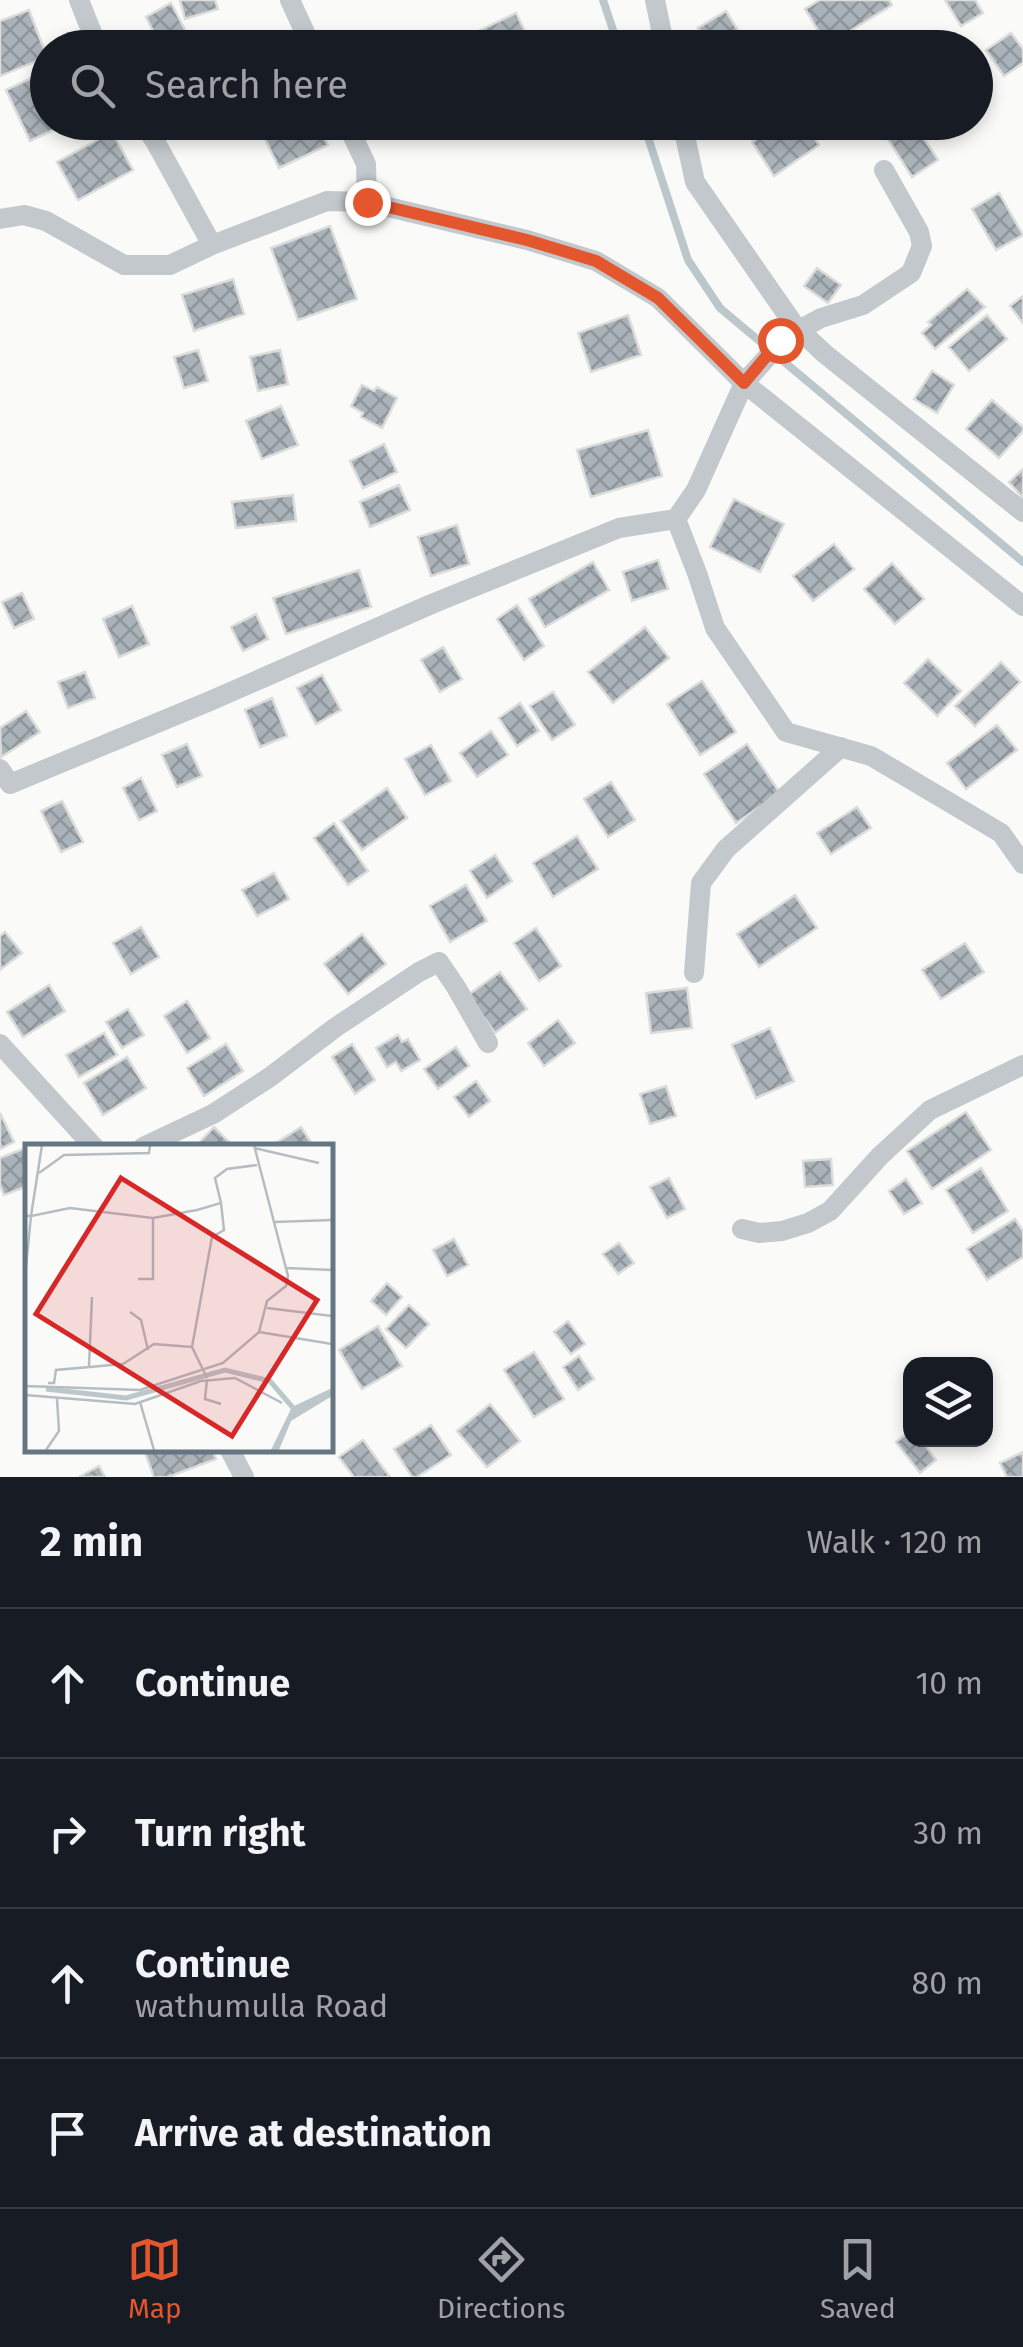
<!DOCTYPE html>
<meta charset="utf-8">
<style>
body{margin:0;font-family:"Fira Sans",sans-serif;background:#242831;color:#f1f3f6}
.controls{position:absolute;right:30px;bottom:30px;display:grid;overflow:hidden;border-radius:20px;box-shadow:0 5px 15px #0003}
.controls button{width:90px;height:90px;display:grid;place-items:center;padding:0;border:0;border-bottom:2px solid #363941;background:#171b24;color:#f1f3f6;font:50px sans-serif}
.stop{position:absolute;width:30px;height:30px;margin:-22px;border:8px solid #e4572e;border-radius:50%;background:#fff}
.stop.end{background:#e4572e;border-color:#fff;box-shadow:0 2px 10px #0008}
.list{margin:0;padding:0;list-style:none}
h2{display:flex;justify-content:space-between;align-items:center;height:130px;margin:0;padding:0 40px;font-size:42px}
h2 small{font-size:32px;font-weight:400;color:#9ea1a6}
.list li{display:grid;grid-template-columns:65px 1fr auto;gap:30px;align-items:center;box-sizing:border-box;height:150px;padding:0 40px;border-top:2px solid #363941}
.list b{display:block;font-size:38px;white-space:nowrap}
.list p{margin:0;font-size:32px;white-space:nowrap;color:#9ea1a6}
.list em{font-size:32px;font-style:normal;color:#9ea1a6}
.icon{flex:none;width:55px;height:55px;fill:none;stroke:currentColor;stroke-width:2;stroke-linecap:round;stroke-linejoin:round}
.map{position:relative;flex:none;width:1023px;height:1477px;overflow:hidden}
.search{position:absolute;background:#171b24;box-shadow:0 5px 15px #0003;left:30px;right:30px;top:30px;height:110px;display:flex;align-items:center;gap:25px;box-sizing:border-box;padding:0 35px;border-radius:55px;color:#9ea1a6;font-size:38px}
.sheet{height:730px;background:#171b24}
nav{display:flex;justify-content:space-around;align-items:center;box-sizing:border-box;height:140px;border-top:2px solid #363941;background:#171b24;font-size:28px;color:#9ea1a6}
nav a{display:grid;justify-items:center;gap:5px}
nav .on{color:#e4572e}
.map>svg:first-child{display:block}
</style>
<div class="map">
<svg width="1023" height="1477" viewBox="0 0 1023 1477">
<defs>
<pattern id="building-cross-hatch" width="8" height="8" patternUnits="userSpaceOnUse" patternTransform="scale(2.5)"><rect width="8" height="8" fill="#aab3b9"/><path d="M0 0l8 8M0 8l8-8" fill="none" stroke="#8e969c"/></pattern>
</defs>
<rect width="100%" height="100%" fill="#fafaf8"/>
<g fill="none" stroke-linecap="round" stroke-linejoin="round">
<path stroke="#bbc7cb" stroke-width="8" d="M 603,0 L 619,48
M 643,122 L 688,260 L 720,308 L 1023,562"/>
</g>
<path fill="url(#building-cross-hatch)" stroke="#dcdcda" stroke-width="2.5" d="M 180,0 L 215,0 L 218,9 L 185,19 Z
M 820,0 L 889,0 L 892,5 L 827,45 L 805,9 Z
M 945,0 L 975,0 L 983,13 L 961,26 Z
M 171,3 L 192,43 L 184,48 L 162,48 L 146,17 Z
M 29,10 L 47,57 L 0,76 L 0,21 Z
M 726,11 L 749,48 L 711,48 L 698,28 Z
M 516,13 L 533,48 L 473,48 L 468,36 Z
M 1011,33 L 1023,49 L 1023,63 L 1004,76 L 986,50 Z
M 48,70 L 48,122 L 70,122 L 30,141 L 6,90 Z
M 257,122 L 317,122 L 328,145 L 279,168 Z
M 396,122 L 428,122 L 427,130 Z
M 782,122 L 804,122 L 819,145 L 774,176 L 752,142 Z
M 877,122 L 928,122 L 918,129 L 938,160 L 912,177 Z
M 112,132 L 133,170 L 78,200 L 57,162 Z
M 999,193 L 1023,235 L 996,250 L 972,209 Z
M 330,226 L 357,299 L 298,320 L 271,248 Z
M 817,268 L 841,285 L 828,303 L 804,286 Z
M 233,279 L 244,314 L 194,331 L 182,295 Z
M 967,289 L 985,307 L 935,349 L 922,333 L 931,325 L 928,322 Z
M 1023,296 L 1023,323 L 1010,306 Z
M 628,315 L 641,355 L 591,372 L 578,333 Z
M 987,315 L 1007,339 L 969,371 L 949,347 Z
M 198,350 L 208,381 L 184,388 L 174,357 Z
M 280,350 L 288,384 L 258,391 L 250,357 Z
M 932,371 L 954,385 L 937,413 L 914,399 Z
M 362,385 L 374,391 L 377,387 L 397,398 L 382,428 L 361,417 L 363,413 L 351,406 Z
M 992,400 L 1023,427 L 1023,431 L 999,458 L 966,429 Z
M 281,406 L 298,445 L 262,459 L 246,421 Z
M 648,430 L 662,476 L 591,497 L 577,450 Z
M 384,444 L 397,472 L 363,488 L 350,461 Z
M 1023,469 L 1023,498 L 1009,482 Z
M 399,485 L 410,510 L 370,527 L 360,502 Z
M 293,495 L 296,521 L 236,528 L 232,502 Z
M 734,499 L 784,524 L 760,572 L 710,547 Z
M 457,525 L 469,564 L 431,576 L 418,537 Z
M 834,544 L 854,569 L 813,601 L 793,576 Z
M 658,560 L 668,589 L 632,601 L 623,572 Z
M 593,562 L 609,590 L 545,627 L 529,599 Z
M 892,563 L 924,599 L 895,624 L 864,589 Z
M 359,570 L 371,607 L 286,634 L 273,598 Z
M 22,593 L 34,619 L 14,628 L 2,602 Z
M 517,605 L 544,646 L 524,660 L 497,619 Z
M 132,606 L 149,644 L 119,657 L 103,619 Z
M 256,614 L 268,639 L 243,651 L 231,627 Z
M 645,627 L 669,658 L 613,703 L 588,672 Z
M 443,647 L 462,679 L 440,692 L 421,660 Z
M 928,659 L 961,691 L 937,716 L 904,683 Z
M 1001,662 L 1020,682 L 975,726 L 955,706 Z
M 85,672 L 95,698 L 68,708 L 58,682 Z
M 322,675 L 341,710 L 316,724 L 297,688 Z
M 702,681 L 736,732 L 700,755 L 667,704 Z
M 553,692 L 575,725 L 552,740 L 530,706 Z
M 272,698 L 287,736 L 260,747 L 245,710 Z
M 520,703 L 539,731 L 517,746 L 499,718 Z
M 26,711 L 40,732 L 1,757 L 0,728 Z
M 997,725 L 1017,750 L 966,789 L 947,763 Z
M 491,731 L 508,755 L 477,777 L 460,753 Z
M 187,744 L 202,776 L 177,787 L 162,755 Z
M 747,744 L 780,793 L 736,823 L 704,774 Z
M 431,745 L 451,781 L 425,795 L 405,759 Z
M 141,778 L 157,811 L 139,820 L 123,788 Z
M 611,782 L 635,820 L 608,837 L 584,799 Z
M 387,788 L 407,818 L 362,850 L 341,821 Z
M 62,801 L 83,842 L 61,852 L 41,811 Z
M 857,807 L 871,828 L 831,854 L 817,833 Z
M 334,823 L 368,871 L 348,885 L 314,838 Z
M 577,836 L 598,869 L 553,897 L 533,863 Z
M 495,855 L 512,881 L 487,898 L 470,871 Z
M 274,873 L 289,899 L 257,916 L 242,890 Z
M 466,885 L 487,921 L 450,942 L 430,906 Z
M 795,895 L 817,928 L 759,967 L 737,934 Z
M 141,927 L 159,957 L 131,974 L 113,943 Z
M 536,928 L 561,966 L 539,981 L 514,943 Z
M 5,932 L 22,953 L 0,970 L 0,936 Z
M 362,934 L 386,964 L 348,994 L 324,964 Z
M 965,943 L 984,972 L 941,999 L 922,970 Z
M 500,972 L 527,1009 L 495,1033 L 468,995 Z
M 49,985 L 65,1011 L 23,1037 L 7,1012 Z
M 687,988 L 692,1028 L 651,1033 L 646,993 Z
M 187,1001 L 210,1038 L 187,1053 L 164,1016 Z
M 128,1009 L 144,1035 L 122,1048 L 106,1022 Z
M 558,1020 L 575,1043 L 544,1066 L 528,1043 Z
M 770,1028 L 794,1081 L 756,1098 L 732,1045 Z
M 104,1033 L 117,1055 L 79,1077 L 66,1055 Z
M 398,1035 L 402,1042 L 408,1039 L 420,1060 L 401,1071 L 396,1062 L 387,1067 L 376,1048 Z
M 226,1044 L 243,1071 L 204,1096 L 187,1068 Z
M 352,1044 L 375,1080 L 355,1094 L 332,1057 Z
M 456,1047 L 469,1066 L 438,1089 L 424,1069 Z
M 127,1057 L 146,1088 L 103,1115 L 84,1083 Z
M 476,1081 L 490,1101 L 469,1117 L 454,1097 Z
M 666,1086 L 676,1116 L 650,1124 L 640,1094 Z
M 966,1112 L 991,1150 L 932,1189 L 907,1151 Z
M 0,1113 L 14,1142 L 0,1149 Z
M 214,1127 L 234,1147 L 196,1146 Z
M 301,1127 L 314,1147 L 278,1147 L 276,1143 Z
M 28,1147 L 28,1186 L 4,1195 L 0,1185 L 0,1158 Z
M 831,1159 L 833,1185 L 805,1187 L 803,1161 Z
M 981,1168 L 1008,1211 L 973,1233 L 946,1190 Z
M 669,1178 L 685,1209 L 667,1218 L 650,1187 Z
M 906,1179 L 922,1203 L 904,1214 L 889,1191 Z
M 1015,1219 L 1023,1231 L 1023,1257 L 987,1280 L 967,1249 Z
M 454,1239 L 468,1265 L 447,1276 L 433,1250 Z
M 619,1243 L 634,1263 L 618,1274 L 603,1254 Z
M 387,1283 L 402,1297 L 386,1315 L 371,1301 Z
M 409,1305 L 429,1324 L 406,1348 L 386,1329 Z
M 568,1321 L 585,1344 L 571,1354 L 554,1332 Z
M 378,1326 L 402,1366 L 362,1389 L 339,1350 Z
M 534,1352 L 564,1399 L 534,1417 L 504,1370 Z
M 579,1356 L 594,1379 L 578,1390 L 563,1367 Z
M 490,1404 L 520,1441 L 487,1467 L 457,1431 Z
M 431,1425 L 451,1455 L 417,1477 L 412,1477 L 394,1449 Z
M 910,1431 L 910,1440 L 921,1440 L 936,1460 L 920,1473 L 896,1442 Z
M 363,1440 L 390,1477 L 354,1477 L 339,1457 Z
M 144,1450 L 212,1450 L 216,1459 L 168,1477 L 154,1477 Z
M 1023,1452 L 1023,1477 L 1007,1477 L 1000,1463 Z
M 99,1466 L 105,1477 L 79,1477 Z"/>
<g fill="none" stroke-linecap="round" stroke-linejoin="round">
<path stroke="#c3c8cc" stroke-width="20" d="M 79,0 L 98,48
M 290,0 L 312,48
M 655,0 L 665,48
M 142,122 L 155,141 L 212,245
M 346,122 L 366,164 L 367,202
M 682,122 L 695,182 L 795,326 L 825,354 L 1023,512
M 0,219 L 24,215 L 46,221 L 124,265 L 170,265 L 212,245 L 327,201 L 367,202 L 527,240 L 596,261 L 658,298 L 744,383 L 1023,606
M 799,330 L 821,318 L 863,305 L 911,273 L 922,246 L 919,232 L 884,170
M 676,519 L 697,573 L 715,628 L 786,732 L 871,756 L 1001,833 L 1023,864
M 0,769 L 10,784 L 210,701 L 434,603 L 619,528 L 676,519 L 696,490 L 744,383 L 795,326
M 694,973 L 701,883 L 726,849 L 841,747
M 0,1044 L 94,1147
M 143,1147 L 213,1114 L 270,1077 L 336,1027 L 419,972 L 439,962 L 456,987 L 488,1043
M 742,1229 L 759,1233 L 782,1231 L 808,1223 L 830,1211 L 880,1156 L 930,1110 L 1023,1065
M 230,1450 L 244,1477"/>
</g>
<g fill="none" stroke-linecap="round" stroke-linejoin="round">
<path stroke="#e4572e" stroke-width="12" d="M 367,202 L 527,240 L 596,261 L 658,298 L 744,383 L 780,340"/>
</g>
<g transform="translate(25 1144)">
<rect width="308" height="308" fill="#fafaf8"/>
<path d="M 307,244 L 307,252 L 266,277 L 254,306 L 246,306 L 267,263 Z" fill="#bbc7cb"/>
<path fill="none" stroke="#bbc7cb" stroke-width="5" d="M 21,245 L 101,254 L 200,226 L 245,237 L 269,265"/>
<path fill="none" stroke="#b5bdc2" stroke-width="2.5" d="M 229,4 L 294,19M 14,29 L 39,11 L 124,9 L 125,1M 0,72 L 6,72 L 17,1M 249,78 L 307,76M 261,124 L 307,126M 0,133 L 6,72 L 45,64 L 128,74 L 172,66 L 196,59 L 190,34 L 202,25 L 232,21M 113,135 L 128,135 L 128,74M 242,164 L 307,172M 105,168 L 116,176 L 123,206M 234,188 L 307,200M 64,222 L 67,153M 182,234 L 167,203 L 187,93 L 199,86 L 196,59M 182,235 L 180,255 L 196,260M 23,239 L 29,239 L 31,226 L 98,220 L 129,200 L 167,203M 0,242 L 115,246 L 198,219 L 234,188 L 242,157 L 261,142 L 263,132 L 229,1M 0,251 L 110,260 L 176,237 L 210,234 L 257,259M 115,258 L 129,306M 21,306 L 34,287 L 32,255"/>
<path fill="#d62828" fill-opacity="0.15" stroke="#d62828" stroke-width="5" d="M 96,34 L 292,156 L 207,292 L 11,170 Z"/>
<rect width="308" height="308" fill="none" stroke="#657683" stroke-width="5"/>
</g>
</svg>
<div class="controls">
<button><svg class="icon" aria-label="layers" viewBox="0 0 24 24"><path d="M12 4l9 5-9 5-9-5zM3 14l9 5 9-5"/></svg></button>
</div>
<div class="stop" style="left:780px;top:340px"></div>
<div class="stop end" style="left:367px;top:202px"></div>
<div class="search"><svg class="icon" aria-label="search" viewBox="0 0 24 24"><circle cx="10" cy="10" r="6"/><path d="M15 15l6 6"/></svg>Search here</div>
</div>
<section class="sheet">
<h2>2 min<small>Walk · 120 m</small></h2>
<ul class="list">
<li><svg class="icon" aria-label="ahead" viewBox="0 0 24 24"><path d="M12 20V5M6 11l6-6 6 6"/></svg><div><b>Continue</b></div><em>10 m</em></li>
<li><svg class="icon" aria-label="right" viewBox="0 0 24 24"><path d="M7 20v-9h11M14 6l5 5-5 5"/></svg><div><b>Turn right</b></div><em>30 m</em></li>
<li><svg class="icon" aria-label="ahead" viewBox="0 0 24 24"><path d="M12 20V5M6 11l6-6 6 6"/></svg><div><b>Continue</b><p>wathumulla Road</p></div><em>80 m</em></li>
<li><svg class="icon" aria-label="arrive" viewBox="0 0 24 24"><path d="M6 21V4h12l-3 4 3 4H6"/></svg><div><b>Arrive at destination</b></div></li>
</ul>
</section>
<nav>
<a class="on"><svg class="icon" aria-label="map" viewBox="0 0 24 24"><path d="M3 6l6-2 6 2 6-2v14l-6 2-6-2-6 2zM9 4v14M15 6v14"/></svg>Map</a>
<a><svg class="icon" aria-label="directions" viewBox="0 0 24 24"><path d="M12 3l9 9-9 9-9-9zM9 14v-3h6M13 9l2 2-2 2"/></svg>Directions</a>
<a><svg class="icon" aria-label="saved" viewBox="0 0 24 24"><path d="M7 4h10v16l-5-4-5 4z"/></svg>Saved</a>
</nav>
